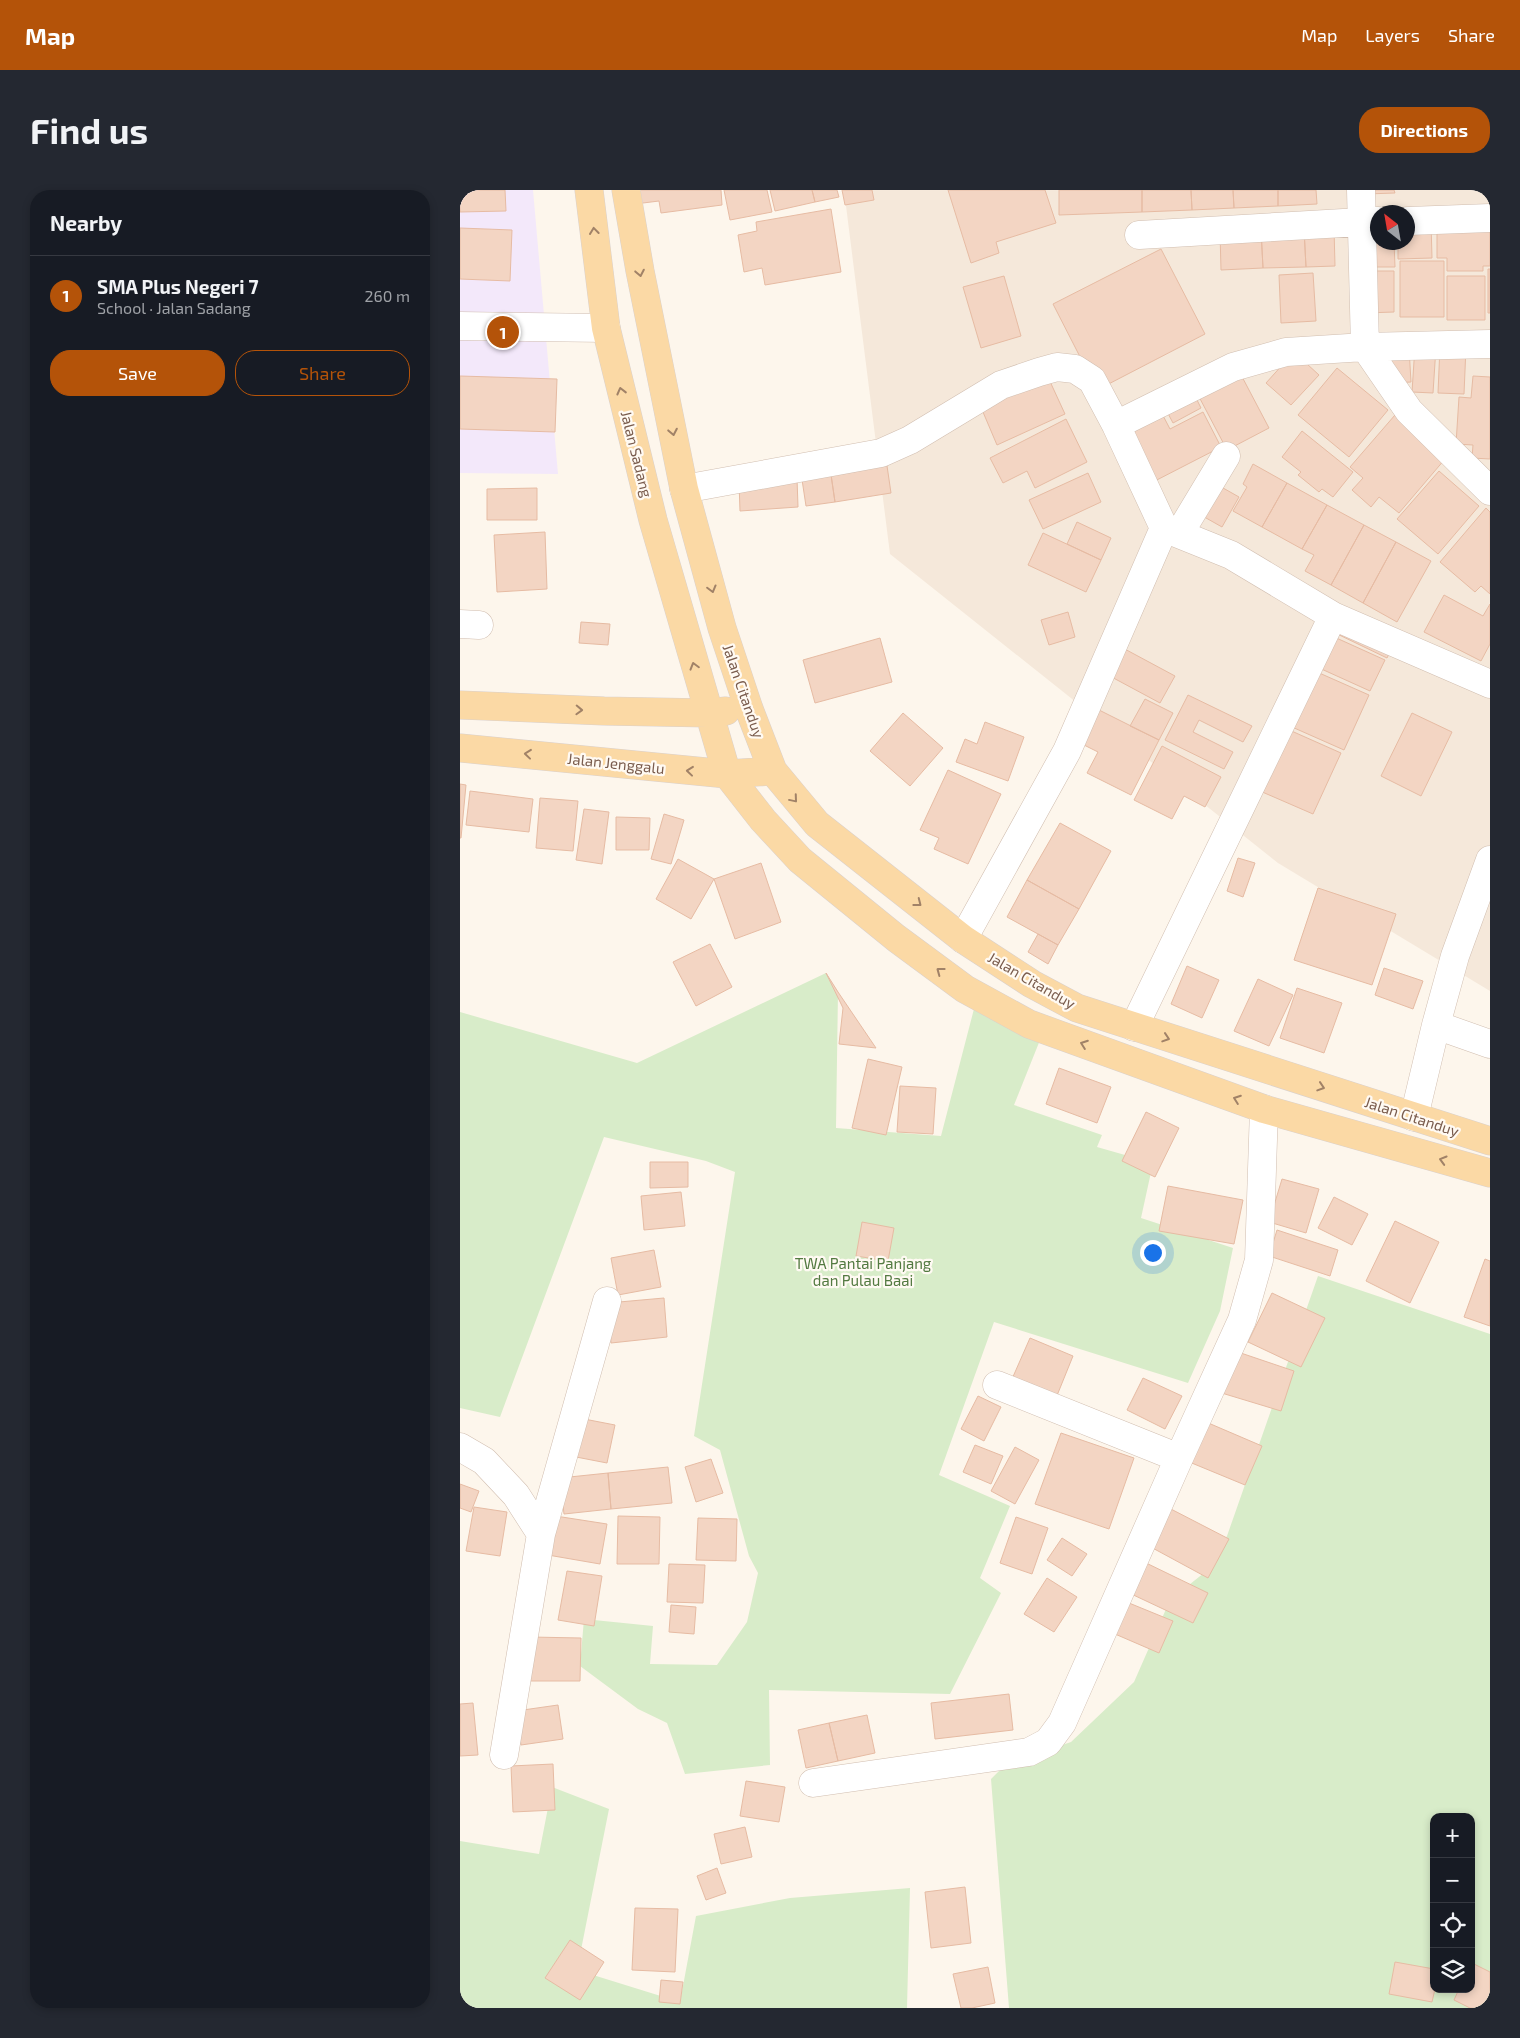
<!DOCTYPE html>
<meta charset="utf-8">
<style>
body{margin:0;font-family:"Exo 2",sans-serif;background:#242831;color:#f1f3f6}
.controls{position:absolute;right:15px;bottom:15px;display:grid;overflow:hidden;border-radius:10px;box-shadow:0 2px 8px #0003}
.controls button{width:45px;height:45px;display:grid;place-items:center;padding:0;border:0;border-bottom:1px solid #363941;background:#171b24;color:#f1f3f6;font:25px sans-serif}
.compass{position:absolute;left:910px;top:15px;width:45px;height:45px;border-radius:50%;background:#171b24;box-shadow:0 2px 8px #0003;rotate:329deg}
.you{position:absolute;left:692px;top:1062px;width:18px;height:18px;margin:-12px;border:4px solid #fff;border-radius:50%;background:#1a73e8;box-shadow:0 0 0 8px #1a73e833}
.badge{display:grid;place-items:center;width:32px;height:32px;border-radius:50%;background:#b45309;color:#fff;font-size:16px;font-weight:700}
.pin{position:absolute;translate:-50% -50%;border:2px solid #fff;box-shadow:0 1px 5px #0006}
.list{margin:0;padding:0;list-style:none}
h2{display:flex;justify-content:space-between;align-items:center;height:65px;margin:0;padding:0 20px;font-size:21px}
h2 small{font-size:16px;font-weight:400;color:#9ea1a6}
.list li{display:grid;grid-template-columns:32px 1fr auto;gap:15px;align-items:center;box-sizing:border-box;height:80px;padding:0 20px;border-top:1px solid #363941}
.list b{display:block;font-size:19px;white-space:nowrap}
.list p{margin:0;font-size:16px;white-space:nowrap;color:#9ea1a6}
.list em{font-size:16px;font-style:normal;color:#9ea1a6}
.actions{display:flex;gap:10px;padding:15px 20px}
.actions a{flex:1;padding:11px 0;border:1px solid #b45309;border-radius:20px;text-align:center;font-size:18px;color:#b45309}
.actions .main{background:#b45309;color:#fff}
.icon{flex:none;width:28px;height:28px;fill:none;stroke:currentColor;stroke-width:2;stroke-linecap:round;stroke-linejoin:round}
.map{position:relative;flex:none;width:1030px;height:1818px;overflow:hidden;border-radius:20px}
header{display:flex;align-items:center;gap:30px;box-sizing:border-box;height:70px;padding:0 25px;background:#b45309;color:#fff}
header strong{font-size:24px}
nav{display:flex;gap:28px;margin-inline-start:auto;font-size:18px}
.intro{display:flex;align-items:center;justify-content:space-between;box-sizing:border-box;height:120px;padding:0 30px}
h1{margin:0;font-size:35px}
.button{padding:12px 22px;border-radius:20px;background:#b45309;color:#fff;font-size:18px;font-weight:700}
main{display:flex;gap:30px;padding:0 30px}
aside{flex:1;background:#171b24;border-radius:20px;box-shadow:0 2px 8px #0003}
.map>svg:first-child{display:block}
</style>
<header>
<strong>Map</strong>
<nav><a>Map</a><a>Layers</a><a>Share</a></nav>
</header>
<div class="intro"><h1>Find us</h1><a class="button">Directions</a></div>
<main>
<aside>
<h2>Nearby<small></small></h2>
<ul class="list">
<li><span class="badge">1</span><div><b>SMA Plus Negeri 7</b><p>School · Jalan Sadang</p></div><em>260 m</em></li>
</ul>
<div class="actions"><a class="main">Save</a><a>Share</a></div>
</aside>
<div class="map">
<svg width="1030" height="1818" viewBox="0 0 1030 1818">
<rect width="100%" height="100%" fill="#fdf6ec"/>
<path fill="#f5e8da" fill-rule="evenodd" d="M 384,0 L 1030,0 L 1030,801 L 818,673 L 430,364 ZM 918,22 L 948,22 L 948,52 L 918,52 Z"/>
<path fill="#f3e8fa" d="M 0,0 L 73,0 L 98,284 L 0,283 Z"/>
<path fill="#d8ecc9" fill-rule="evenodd" d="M 366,783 L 378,802 L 376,938 L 481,946 L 515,815 L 580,850 L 554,915 L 642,945 L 637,957 L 693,973 L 681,1028 L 773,1058 L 760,1121 L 728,1193 L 534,1132 L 479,1285 L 550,1316 L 520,1388 L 541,1403 L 490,1504 L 309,1500 L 310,1575 L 225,1584 L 207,1533 L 178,1519 L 120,1476 L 124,1429 L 193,1436 L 190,1474 L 257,1475 L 287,1432 L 298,1383 L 289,1366 L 260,1260 L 234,1246 L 275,982 L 246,971 L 144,947 L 40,1227 L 0,1218 L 0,822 L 177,873 Z
M 858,1086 L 1030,1144 L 1030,1818 L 549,1818 L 531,1589 L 546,1574 L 611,1552 L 674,1492 L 710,1410 L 749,1379 L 767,1346 ZM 974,1627 L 1011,1627 L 1011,1799 L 974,1799 Z
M 92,1597 L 149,1619 L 117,1780 L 220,1812 L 236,1726 L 330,1708 L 450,1698 L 447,1818 L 0,1818 L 0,1651 L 79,1664 Z"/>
<path fill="#f3d5c3" stroke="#e6bba3" d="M 0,0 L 45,0 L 46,21 L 0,22 Z
M 173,0 L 261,0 L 262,15 L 201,23 L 199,11 L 175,14 Z
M 264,0 L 307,0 L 312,22 L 270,30 Z
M 310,0 L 352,0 L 355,12 L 315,21 Z
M 352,0 L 377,0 L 379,7 L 355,12 Z
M 382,0 L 412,0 L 414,10 L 385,15 Z
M 488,0 L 585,0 L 596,33 L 536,52 L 539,63 L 511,73 Z
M 599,0 L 682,0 L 682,22 L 599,25 Z
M 682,0 L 731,0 L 732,20 L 682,22 Z
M 731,0 L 773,0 L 774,18 L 732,20 Z
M 773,0 L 818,0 L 818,16 L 774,18 Z
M 818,0 L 856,0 L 857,14 L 818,16 Z
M 906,0 L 934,0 L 935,3 L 906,4 Z
M 371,19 L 381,82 L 305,95 L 302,78 L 284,82 L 278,45 L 297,41 L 296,32 Z
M 971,32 L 972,68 L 938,69 L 938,52 L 948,52 L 948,33 Z
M 1030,32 L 1030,76 L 1023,76 L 1023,81 L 987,81 L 987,68 L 977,68 L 977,33 Z
M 918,33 L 918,52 L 934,52 L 935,77 L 905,77 Z
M 0,38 L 52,40 L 50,91 L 0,89 Z
M 874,38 L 875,76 L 846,77 L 844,39 Z
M 844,39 L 846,77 L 803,78 L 801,40 Z
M 801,40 L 803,78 L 761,80 L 760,42 Z
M 701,59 L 745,144 L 637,200 L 593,114 Z
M 940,71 L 984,71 L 984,127 L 940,127 Z
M 1028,79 L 1030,79 L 1030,123 L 1028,123 Z
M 904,81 L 934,81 L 934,122 L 905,123 Z
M 853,83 L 856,131 L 821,133 L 819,85 Z
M 544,86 L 561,146 L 521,158 L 503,97 Z
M 987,86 L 1025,86 L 1025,130 L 987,130 Z
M 955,156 L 976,157 L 973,203 L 952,202 Z
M 980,156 L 1006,157 L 1004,204 L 978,203 Z
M 949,158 L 951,192 L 931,193 L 930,159 Z
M 834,162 L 859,185 L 831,215 L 806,193 Z
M 877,178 L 928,220 L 889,267 L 838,225 Z
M 779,181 L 809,238 L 767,260 L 737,203 Z
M 587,185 L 605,224 L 537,255 L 520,215 Z
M 0,186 L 97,189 L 95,242 L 0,239 Z
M 1013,186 L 1030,187 L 1030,269 L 1012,268 L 1013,255 L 996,254 L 999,207 L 1011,208 Z
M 732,200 L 741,218 L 713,233 L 703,214 Z
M 698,216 L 710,239 L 743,222 L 761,257 L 689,294 L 659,236 Z
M 935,225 L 985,269 L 939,323 L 919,307 L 911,317 L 892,300 L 903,288 L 890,277 Z
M 606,229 L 627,272 L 575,298 L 567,281 L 543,293 L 530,268 Z
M 842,241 L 893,282 L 873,307 L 862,299 L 859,302 L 838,285 L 841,282 L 822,267 Z
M 426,269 L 431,303 L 375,312 L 370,278 Z
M 793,274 L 827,293 L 802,337 L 773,321 L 787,297 L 783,294 Z
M 370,278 L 375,312 L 346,316 L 341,283 Z
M 979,281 L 1019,316 L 978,364 L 937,329 Z
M 628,283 L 641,312 L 583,339 L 569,310 Z
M 337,288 L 338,317 L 280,321 L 279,292 Z
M 827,293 L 867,315 L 842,359 L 802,337 Z
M 756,294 L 779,307 L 762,337 L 739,324 Z
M 77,298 L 77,330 L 27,330 L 27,299 Z
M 867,315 L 904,335 L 871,395 L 845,381 L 854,365 L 842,359 Z
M 1026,318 L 1030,322 L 1030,404 L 1021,396 L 1015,402 L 980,372 Z
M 617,332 L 651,348 L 641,370 L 607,354 Z
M 904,335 L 936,352 L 903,413 L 871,395 Z
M 85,342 L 87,399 L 37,402 L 34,345 Z
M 583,343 L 641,370 L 626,402 L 568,375 Z
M 936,352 L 971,371 L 937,432 L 903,413 Z
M 984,405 L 1023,426 L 1030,414 L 1030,454 L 1021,471 L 964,442 Z
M 608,422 L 615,447 L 589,455 L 581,430 Z
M 121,432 L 150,434 L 148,455 L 119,453 Z
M 871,441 L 933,456 L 927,468 Z
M 872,446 L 925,470 L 910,501 L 857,477 Z
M 420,448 L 432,492 L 355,513 L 343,470 Z
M 661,457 L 715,486 L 700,513 L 646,484 Z
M 857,482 L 909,505 L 884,560 L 832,537 Z
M 728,505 L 792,536 L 783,552 L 739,530 L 733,542 L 773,562 L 764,579 L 705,550 Z
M 685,509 L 713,523 L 699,550 L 670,536 Z
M 637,519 L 699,550 L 671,605 L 627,583 L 638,562 L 620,553 Z
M 443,523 L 483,558 L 450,596 L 410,561 Z
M 952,523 L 992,542 L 961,606 L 921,586 Z
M 525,532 L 564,547 L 548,591 L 496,572 L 505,549 L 517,554 Z
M 827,539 L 881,563 L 853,624 L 800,601 Z
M 702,556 L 761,587 L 745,617 L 724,606 L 712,629 L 674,610 Z
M 488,580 L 541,604 L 508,674 L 474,659 L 479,648 L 460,640 Z
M 0,594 L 6,595 L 1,648 L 0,648 Z
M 10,601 L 73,609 L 69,642 L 6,635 Z
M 80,608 L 118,611 L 113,661 L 76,658 Z
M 124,619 L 149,622 L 142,674 L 116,670 Z
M 204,624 L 224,630 L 211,674 L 191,669 Z
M 156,627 L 190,628 L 189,660 L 156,660 Z
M 600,633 L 651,661 L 619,719 L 567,690 Z
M 778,668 L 795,673 L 783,707 L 767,701 Z
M 218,669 L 254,689 L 231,729 L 196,709 Z
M 301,673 L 321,732 L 275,749 L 254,689 Z
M 567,690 L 619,719 L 598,755 L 547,727 Z
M 858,698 L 936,724 L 912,795 L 834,770 Z
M 578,744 L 598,755 L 588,774 L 568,762 Z
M 250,754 L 272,797 L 236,816 L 213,772 Z
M 727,776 L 759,790 L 742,828 L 711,814 Z
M 924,778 L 963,791 L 953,819 L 915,805 Z
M 366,783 L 378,802 L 416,858 L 379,854 L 383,818 Z
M 798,789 L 833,805 L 809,856 L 774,841 Z
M 837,798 L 882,813 L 864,863 L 820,848 Z
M 408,869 L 442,877 L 426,945 L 392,938 Z
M 599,878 L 651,897 L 637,933 L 586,914 Z
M 440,896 L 476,898 L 473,944 L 437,942 Z
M 686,922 L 719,938 L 695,987 L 662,971 Z
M 190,972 L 228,972 L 228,997 L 190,998 Z
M 822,989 L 859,999 L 846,1043 L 809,1032 Z
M 708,996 L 783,1010 L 774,1054 L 699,1041 Z
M 221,1002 L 225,1036 L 184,1040 L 181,1006 Z
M 874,1007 L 908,1024 L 892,1055 L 858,1038 Z
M 935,1031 L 979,1052 L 950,1113 L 906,1091 Z
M 402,1032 L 434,1038 L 428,1071 L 396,1066 Z
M 817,1040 L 878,1060 L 870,1086 L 809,1066 Z
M 194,1060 L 201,1097 L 158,1105 L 151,1068 Z
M 1025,1069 L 1030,1071 L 1030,1136 L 1004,1127 Z
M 812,1103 L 865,1128 L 841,1177 L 788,1152 Z
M 204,1108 L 207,1147 L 151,1153 L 148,1113 Z
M 570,1148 L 613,1166 L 596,1208 L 552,1189 Z
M 769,1159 L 834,1181 L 821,1221 L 755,1201 Z
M 683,1188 L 722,1206 L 705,1239 L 667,1220 Z
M 518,1206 L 541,1217 L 524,1251 L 501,1239 Z
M 119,1228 L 155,1235 L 147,1273 L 111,1266 Z
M 739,1229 L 802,1256 L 785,1295 L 722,1269 Z
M 601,1243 L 674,1268 L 649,1339 L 575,1314 Z
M 515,1255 L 543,1266 L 531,1294 L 503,1282 Z
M 555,1257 L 579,1270 L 555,1314 L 531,1301 Z
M 251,1269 L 263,1303 L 236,1312 L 225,1277 Z
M 208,1277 L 212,1313 L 151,1319 L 148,1283 Z
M 148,1283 L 151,1319 L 104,1324 L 100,1288 Z
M 0,1294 L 19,1301 L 11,1322 L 0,1318 Z
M 14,1317 L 47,1322 L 40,1366 L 6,1361 Z
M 707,1317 L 769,1349 L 748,1388 L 687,1355 Z
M 89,1325 L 147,1334 L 140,1374 L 82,1364 Z
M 158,1326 L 200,1327 L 199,1374 L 157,1374 Z
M 556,1327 L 588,1338 L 572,1384 L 540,1373 Z
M 238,1328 L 277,1329 L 276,1371 L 236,1370 Z
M 602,1348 L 627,1364 L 612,1386 L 587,1370 Z
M 682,1371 L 748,1403 L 733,1433 L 667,1402 Z
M 209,1374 L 245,1375 L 243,1413 L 207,1412 Z
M 107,1381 L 142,1386 L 134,1436 L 98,1430 Z
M 587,1388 L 617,1407 L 594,1442 L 564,1424 Z
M 669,1413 L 713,1431 L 699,1463 L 655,1444 Z
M 211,1415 L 236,1417 L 234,1444 L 209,1442 Z
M 70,1447 L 121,1448 L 120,1491 L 69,1491 Z
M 549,1504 L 553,1540 L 475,1549 L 471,1513 Z
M 13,1513 L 18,1565 L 0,1566 L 0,1514 Z
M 98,1515 L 103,1549 L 61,1555 L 56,1521 Z
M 407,1525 L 415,1563 L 378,1571 L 369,1533 Z
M 369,1533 L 378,1571 L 346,1578 L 338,1540 Z
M 93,1574 L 95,1620 L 53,1622 L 51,1576 Z
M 286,1591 L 325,1597 L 319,1632 L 280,1626 Z
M 285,1637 L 292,1667 L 261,1674 L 254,1644 Z
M 257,1678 L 266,1703 L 246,1710 L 237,1686 Z
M 505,1697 L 511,1753 L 471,1758 L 465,1702 Z
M 175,1718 L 218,1719 L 215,1782 L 172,1780 Z
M 110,1750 L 144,1772 L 120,1810 L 85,1788 Z
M 935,1772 L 974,1779 L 975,1799 L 972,1812 L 929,1804 Z
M 1012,1773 L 1030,1782 L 1030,1818 L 1010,1818 L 994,1810 L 999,1799 L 1011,1799 Z
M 528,1777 L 535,1813 L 512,1818 L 501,1818 L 493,1784 Z
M 201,1790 L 223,1792 L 220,1814 L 199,1812 Z"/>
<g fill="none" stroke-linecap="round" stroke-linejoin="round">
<defs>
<path id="minor" d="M 901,0 L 905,157 L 949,221 L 1030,301
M 948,31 L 1030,28
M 679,45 L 918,31
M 0,136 L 146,138
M 656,235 L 773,177 L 826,162 L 905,157 L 1030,154
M 224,299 L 421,263 L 450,250 L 541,195 L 579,182 L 597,177 L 615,179 L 632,190 L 656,235 L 704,338 L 607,561 L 503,749
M 704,338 L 771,365 L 873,426 L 1030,494
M 719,344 L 766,266
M 0,434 L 19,435
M 976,835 L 1030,854
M 674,837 L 873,426
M 954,927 L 976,835 L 995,766 L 1030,670
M 537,1195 L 719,1268
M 0,1257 L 24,1271 L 56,1305 L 81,1344 L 147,1111
M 44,1565 L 81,1344
M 353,1593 L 569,1562 L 588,1552 L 602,1533 L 719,1268 L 782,1130 L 799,1070 L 804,919"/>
<path id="major" d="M 129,0 L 146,138 L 193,330 L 267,584 L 303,630 L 340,670 L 436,748 L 505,799 L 569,834 L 804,919 L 1030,983
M 166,0 L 180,81 L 224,299 L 262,438 L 289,519 L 313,581 L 357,634 L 503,749 L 572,794 L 617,818 L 1030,951
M 0,515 L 144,521 L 248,523 L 266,521
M 0,558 L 267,584 L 313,581"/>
</defs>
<use href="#minor" stroke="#d1beb0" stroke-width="29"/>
<use href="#major" stroke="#dad1cd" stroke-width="29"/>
<use href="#minor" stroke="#fff" stroke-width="28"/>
<use href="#major" stroke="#fbd9a5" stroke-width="28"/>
</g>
<defs><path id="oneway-chevron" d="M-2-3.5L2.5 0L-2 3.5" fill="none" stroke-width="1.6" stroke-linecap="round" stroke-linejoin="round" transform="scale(1.25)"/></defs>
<g stroke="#a18267">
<use href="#oneway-chevron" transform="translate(134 41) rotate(-97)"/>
<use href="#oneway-chevron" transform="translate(180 83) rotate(79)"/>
<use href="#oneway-chevron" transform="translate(161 201) rotate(-104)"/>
<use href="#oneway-chevron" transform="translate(213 242) rotate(79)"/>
<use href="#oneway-chevron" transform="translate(252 399) rotate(75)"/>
<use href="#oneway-chevron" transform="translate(234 476) rotate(-106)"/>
<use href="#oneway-chevron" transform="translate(119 520) rotate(2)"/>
<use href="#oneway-chevron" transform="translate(68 564) rotate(-174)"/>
<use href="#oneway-chevron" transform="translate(230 581) rotate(-174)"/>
<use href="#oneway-chevron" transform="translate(334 609) rotate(50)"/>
<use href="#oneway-chevron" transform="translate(458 713) rotate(38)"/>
<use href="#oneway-chevron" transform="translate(480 781) rotate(-143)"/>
<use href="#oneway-chevron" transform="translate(706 848) rotate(18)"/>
<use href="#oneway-chevron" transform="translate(624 854) rotate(-160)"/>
<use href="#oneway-chevron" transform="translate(861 897) rotate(18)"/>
<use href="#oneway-chevron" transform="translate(777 909) rotate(-160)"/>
<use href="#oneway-chevron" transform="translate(983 970) rotate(-164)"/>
</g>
<g text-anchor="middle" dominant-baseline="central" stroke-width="4.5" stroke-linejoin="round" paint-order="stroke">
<g font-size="15" fill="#7a5c4d" stroke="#fffaf3">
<text transform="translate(177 264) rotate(76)">Jalan Sadang</text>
<text transform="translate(284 501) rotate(71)">Jalan Citanduy</text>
<text transform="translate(156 573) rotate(6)">Jalan Jenggalu</text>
<text transform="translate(572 790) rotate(30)">Jalan Citanduy</text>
<text transform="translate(952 926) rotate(18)">Jalan Citanduy</text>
</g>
<g font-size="15" fill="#537a41" stroke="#fffaf3">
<text x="403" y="1073">TWA Pantai Panjang<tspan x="403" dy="17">dan Pulau Baai</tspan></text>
</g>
</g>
</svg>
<div class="controls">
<button>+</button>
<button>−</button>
<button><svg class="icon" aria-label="locate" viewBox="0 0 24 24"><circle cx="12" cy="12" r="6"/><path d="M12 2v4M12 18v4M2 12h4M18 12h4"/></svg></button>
<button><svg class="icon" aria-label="layers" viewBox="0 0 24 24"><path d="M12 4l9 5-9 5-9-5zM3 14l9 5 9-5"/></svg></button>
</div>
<svg class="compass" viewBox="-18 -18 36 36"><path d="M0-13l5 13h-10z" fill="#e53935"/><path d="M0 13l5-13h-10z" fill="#9ea1a6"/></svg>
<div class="you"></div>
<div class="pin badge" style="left:43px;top:142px">1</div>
</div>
</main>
